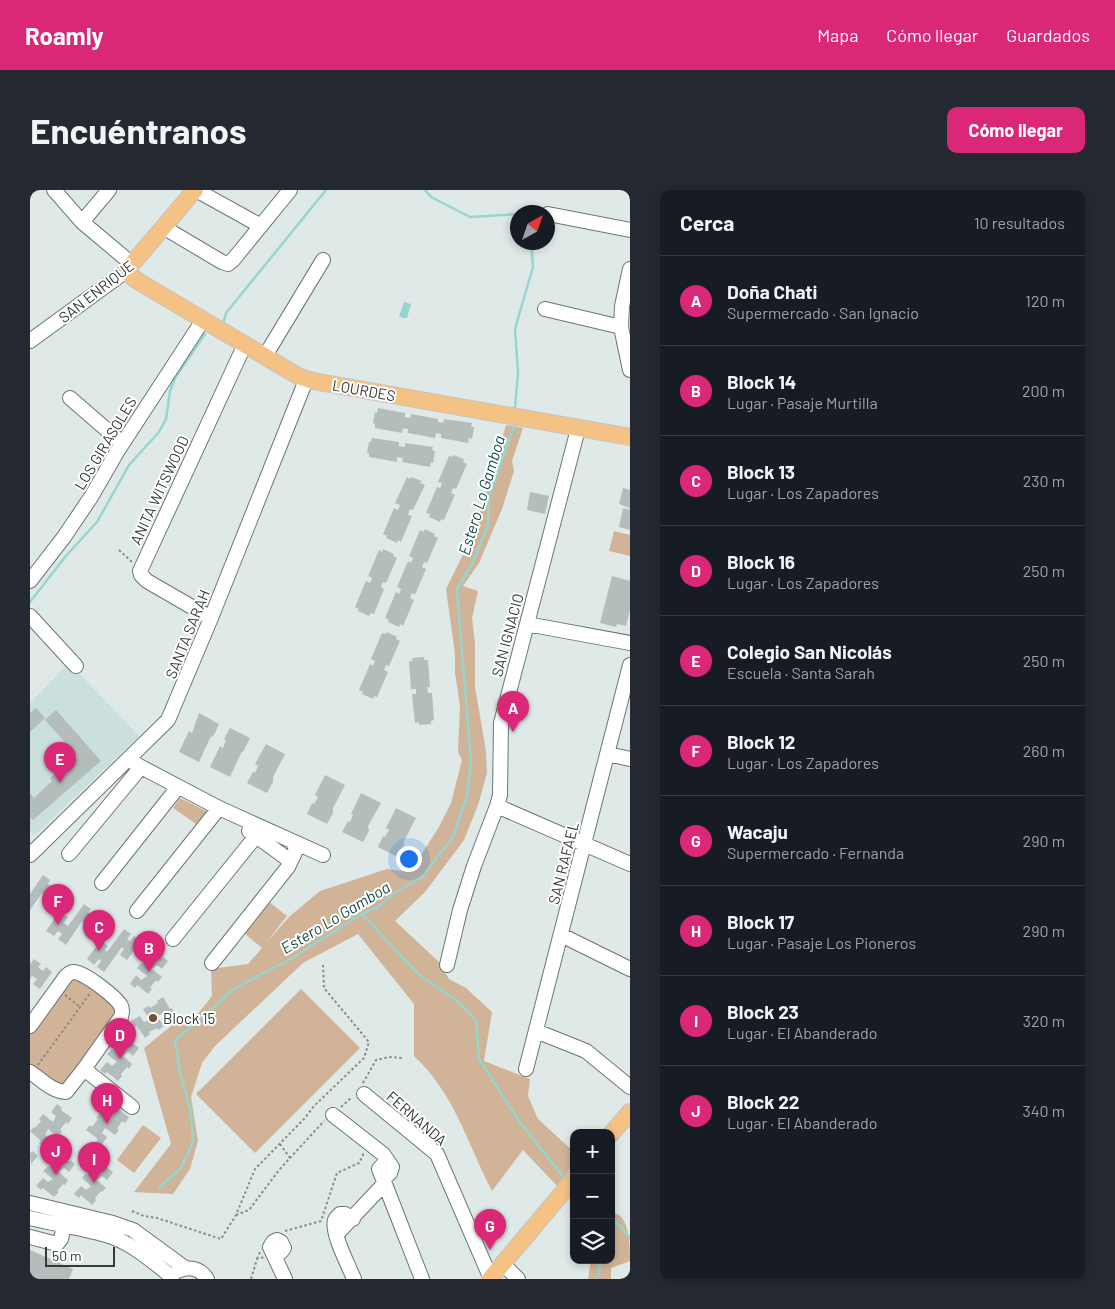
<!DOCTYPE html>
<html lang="es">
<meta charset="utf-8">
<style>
body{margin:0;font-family:Barlow,sans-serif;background:#242831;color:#f1f3f6}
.controls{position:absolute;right:15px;bottom:15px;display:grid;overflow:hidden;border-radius:10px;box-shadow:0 2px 8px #0003}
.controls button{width:45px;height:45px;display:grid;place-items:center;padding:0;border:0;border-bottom:1px solid #363941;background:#171b24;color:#f1f3f6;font:25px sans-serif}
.compass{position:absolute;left:480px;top:15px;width:45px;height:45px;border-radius:50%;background:#171b24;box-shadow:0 2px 8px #0003;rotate:40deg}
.scale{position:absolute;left:15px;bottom:12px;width:70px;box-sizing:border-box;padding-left:5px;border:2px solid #353938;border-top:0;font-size:14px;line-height:18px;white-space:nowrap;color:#353938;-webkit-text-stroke:4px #fff;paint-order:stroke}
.you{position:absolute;left:378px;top:668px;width:18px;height:18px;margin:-12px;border:4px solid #fff;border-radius:50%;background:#1a73e8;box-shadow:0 0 0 8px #1a73e833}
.badge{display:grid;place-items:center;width:32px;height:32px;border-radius:50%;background:#db2777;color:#fff;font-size:16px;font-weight:700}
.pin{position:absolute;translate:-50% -41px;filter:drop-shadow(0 1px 2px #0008)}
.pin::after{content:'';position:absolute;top:26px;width:18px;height:15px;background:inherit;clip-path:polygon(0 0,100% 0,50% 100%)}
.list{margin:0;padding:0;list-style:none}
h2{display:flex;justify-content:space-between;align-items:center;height:65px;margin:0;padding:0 20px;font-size:21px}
h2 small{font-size:16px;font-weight:400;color:#9ea1a6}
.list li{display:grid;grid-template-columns:32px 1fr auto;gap:15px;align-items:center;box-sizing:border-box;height:90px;padding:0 20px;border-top:1px solid #363941}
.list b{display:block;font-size:19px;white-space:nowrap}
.list p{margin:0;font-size:16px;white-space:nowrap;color:#9ea1a6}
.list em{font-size:16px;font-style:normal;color:#9ea1a6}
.icon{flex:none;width:28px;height:28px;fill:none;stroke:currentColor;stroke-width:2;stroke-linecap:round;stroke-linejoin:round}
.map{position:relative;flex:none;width:600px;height:1089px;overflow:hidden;border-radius:10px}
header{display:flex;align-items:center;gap:30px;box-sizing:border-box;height:70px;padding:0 25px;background:#db2777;color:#fff}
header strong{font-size:24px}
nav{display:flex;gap:28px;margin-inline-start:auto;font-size:18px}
.intro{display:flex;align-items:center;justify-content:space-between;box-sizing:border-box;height:120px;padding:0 30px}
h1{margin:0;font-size:35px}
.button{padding:12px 22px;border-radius:10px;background:#db2777;color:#fff;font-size:18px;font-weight:700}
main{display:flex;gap:30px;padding:0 30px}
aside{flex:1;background:#171b24;border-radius:10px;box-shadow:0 2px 8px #0003}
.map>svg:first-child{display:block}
</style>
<header>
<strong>Roamly</strong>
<nav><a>Mapa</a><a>Cómo llegar</a><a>Guardados</a></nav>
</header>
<div class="intro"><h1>Encuéntranos</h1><a class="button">Cómo llegar</a></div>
<main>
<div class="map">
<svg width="600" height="1089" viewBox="0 0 600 1089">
<rect width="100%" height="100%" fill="#dfe9e8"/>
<path fill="#cbdfdd" d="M 39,473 L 109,546 L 4,646 L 0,641 L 0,513 Z"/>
<path fill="#d1b397" d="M 476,235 L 493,238 L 482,271 L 484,281 L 472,319 L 449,373 L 433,396 L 448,401 L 442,428 L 445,454 L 445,497 L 456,561 L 457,583 L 448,615 L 434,650 L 395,702 L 365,731 L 409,772 L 419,789 L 436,798 L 462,822 L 454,871 L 500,889 L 498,906 L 508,929 L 544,962 L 544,974 L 527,996 L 493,960 L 462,1001 C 437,953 425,904 384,866 L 384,814 L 328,744 L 273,773 L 185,856 L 172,873 L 161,907 L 168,951 L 160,979 L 143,1004 L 104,1002 L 141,954 L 114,858 L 146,832 L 156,830 L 167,825 L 182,806 L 181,779 L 218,774 L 232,758 L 213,742 L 238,711 L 257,726 L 235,754 L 260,726 L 290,701 L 357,679 L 380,682 L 409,637 L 421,613 L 432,570 L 428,562 L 430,516 L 425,483 L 425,464 L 416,399 L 444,342 Z
M 584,341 L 600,345 L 600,366 L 579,361 Z
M 150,608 L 180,623 L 169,636 L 143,618 Z
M 48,786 L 87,816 L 87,826 L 38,894 L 30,896 L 0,875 L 0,843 L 40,788 Z
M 271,799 L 330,858 L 225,963 L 166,904 Z
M 113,935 L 131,948 L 104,983 L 87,970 Z
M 581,1022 C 600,1024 600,1054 600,1071 L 581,1078 L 581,1089 L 558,1089 L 561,1070 L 581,1070 Z"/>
<path fill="#96d6d1" d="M 374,112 L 381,114 L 377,128 L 373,128 L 369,126 Z"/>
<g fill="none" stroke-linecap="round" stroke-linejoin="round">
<path stroke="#96d6d1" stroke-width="2.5" d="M 395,0 L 401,7 L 440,27 L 488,24
M 193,134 L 196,123 L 296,0
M 485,217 L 488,183 L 485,139 L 503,77 L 501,52
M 0,412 L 35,367 L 67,332 L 99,275 L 129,242 L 136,229 L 140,201 L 145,188 L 175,144
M 332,724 L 388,784 L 426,810 L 446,830 L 449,869 L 489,931 L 535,989
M 129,998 L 151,978 L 163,952 L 161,921 L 150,883 L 145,850 L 172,828 L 205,798 L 257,771 L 332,724 L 348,717 L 366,702 L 392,687 L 423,647 L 437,606 L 441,573 L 427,399 L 441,376 L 458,335 L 459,306 L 485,233
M 581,1028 L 593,1039 L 600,1048
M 566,1089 L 569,1083 L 570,1070"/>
</g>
<path fill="#b3bdbc" d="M 348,218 L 375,223 L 375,227 L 380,228 L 381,224 L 408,229 L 408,232 L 413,233 L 414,229 L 442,233 L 441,237 L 444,237 L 442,249 L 439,248 L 438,253 L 411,248 L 411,244 L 406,243 L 405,248 L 378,243 L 378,239 L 373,238 L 372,243 L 345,238 L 345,234 L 343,233 L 345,222 L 347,223 Z
M 342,248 L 369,252 L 369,256 L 375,257 L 375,253 L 403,257 L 402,260 L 405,261 L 403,273 L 401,272 L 400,277 L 372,272 L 373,268 L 367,267 L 367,272 L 339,267 L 339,263 L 337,263 L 339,252 L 341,252 Z
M 424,265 L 434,269 L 433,272 L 437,274 L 426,299 L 423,298 L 421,303 L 425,305 L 414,330 L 411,329 L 410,332 L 399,327 L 400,324 L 396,323 L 407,297 L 410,298 L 411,296 L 412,293 L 408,292 L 419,266 L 423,267 Z
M 377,287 L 380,289 L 381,287 L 392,291 L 390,293 L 395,295 L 383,320 L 380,319 L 378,325 L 382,326 L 371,352 L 368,350 L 367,353 L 356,348 L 357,346 L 353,344 L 364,318 L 368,320 L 370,315 L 365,313 Z
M 593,298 L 600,300 L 600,318 L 589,314 Z
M 500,302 L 519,306 L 515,324 L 497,320 Z
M 593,318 L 600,320 L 600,340 L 589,337 Z
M 395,339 L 405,344 L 404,346 L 408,348 L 397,373 L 394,372 L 392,377 L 396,379 L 385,405 L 382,403 L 380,408 L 384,410 L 373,436 L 370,434 L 369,437 L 358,432 L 359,430 L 355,428 L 366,402 L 369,404 L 371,399 L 367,397 L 378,371 L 381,373 L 383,368 L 379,366 L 390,340 L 394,342 Z
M 353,359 L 364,364 L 363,366 L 367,368 L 356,393 L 353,392 L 351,397 L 354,399 L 344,424 L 341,423 L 339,426 L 328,421 L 329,419 L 325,417 L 336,391 L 340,393 L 342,388 L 338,386 L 349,360 L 352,362 Z
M 582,386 L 600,391 L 600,420 L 596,436 L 587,434 L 586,437 L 570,433 Z
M 357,442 L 367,447 L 366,449 L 370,451 L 359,476 L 356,475 L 355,478 L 354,480 L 358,482 L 347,507 L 344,506 L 343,509 L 332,504 L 333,502 L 329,500 L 340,474 L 343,476 L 345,471 L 341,469 L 352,443 L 356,444 Z
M 394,467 L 394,470 L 398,470 L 400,497 L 397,497 L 398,503 L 402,503 L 404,530 L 401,531 L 401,534 L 389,535 L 389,532 L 385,533 L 382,504 L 386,504 L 386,499 L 381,499 L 379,471 L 383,471 L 382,468 Z
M 6,518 L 15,528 L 0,542 L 0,523 Z
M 26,520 L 71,571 L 3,630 L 0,627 L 0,603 L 4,608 L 22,591 L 20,588 L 29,580 L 31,583 L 48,567 L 15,530 Z
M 169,523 L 189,534 L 184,545 L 180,548 L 169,572 L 149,562 L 159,541 L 162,543 Z
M 200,538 L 220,548 L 214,560 L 211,563 L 200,587 L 180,577 L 190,556 L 193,558 L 196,550 L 194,549 Z
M 236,554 L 255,564 L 243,587 L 243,592 L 237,603 L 217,593 L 223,582 L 225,583 L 228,576 L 225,574 Z
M 295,585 L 315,595 L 303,618 L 303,623 L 297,634 L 277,624 L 282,613 L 284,614 L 288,607 L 285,605 Z
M 331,603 L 351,613 L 338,636 L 339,641 L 333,652 L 312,642 L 318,631 L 320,632 L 323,625 L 321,624 Z
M 366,618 L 386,628 L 374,651 L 374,655 L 368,667 L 348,657 L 353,646 L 355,647 L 359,640 L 356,638 Z
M 13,685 L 20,690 L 18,694 L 23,697 L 25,694 L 32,699 L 20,716 L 12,711 L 16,706 L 12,703 L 0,720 L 0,704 Z
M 54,714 L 61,719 L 58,722 L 63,726 L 65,723 L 72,727 L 60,744 L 53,739 L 56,734 L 52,731 L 36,755 L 28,749 L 32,744 L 28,741 L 24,746 L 16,741 L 30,721 L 38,727 L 34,733 L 38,736 Z
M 94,739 L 101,744 L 97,749 L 100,751 L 104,746 L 111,751 L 97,770 L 90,765 L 94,759 L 92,757 L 74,782 L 67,777 L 71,771 L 69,769 L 64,775 L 57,769 L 71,750 L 78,756 L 75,760 L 77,762 Z
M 121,760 L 132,768 L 133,767 L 138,771 L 132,779 L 127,775 L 122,779 L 132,787 L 128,792 L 126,790 L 120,798 L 122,799 L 118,804 L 107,795 L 105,798 L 100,794 L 106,785 L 111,790 L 117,786 L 107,778 L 111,773 L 113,774 L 119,767 L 116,765 Z
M 4,769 L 11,774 L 8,777 L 13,781 L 16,777 L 22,782 L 10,799 L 3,794 L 7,789 L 2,786 L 0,789 L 0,774 Z
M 133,807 L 140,819 L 142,818 L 145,824 L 137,829 L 133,823 L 127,826 L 134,836 L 128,840 L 127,838 L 119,842 L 120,844 L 115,848 L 107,836 L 105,837 L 101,831 L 110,826 L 114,832 L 120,830 L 113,819 L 119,816 L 120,818 L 128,813 L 127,811 Z
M 92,846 L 103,855 L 104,854 L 109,858 L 103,866 L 98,862 L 93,866 L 102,874 L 99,879 L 97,877 L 91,884 L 92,886 L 88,891 L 77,882 L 75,884 L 70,880 L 77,872 L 82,876 L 87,872 L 77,864 L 82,859 L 83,861 L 90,853 L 88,852 Z
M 84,913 L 89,917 L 88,919 L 99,927 L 95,933 L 92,931 L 87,939 L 89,940 L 85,945 L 75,938 L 72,943 L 77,947 L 71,956 L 66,952 L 68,949 L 56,940 L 60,935 L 62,937 L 68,929 L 66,928 L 70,923 L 80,931 L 83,925 L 78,921 Z
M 27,914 L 32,918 L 31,920 L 42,928 L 38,934 L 36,932 L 30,940 L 32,941 L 28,947 L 18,939 L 15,945 L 21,949 L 14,957 L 9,953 L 11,951 L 0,941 L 4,937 L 5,938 L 11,931 L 9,929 L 13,924 L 23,932 L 26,926 L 21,922 Z
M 3,961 L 8,966 L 1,974 L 0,962 L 1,963 Z
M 28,963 L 39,972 L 40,970 L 45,974 L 39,982 L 34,978 L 29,982 L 38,990 L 35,995 L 33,994 L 27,1001 L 29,1002 L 24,1007 L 13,998 L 11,1000 L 6,996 L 13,988 L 18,992 L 23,989 L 13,981 L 18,976 L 20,977 L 26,970 L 24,968 Z
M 66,970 L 83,982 L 77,990 L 72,986 L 67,990 L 76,998 L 72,1002 L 71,1001 L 65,1008 L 66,1010 L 62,1015 L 51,1005 L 49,1008 L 44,1004 L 51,996 L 56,1000 L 61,996 L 52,988 L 56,983 L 57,985 L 64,977 L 62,976 Z
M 0,1060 L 43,1079 L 39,1089 L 0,1089 Z"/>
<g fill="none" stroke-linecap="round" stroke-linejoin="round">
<defs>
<path id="minor" d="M 24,0 L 52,32 L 102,74
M 166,0 L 231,36
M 518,24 L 600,40
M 52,32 L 79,0
M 133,37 L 192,72 L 198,74 L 203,70 L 260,0
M 600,79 L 592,116 L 591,137 L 600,180
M 515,119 L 591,137
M 0,151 L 96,81
M 235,166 L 293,70
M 40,208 L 92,253
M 0,391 L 34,347 L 61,307 L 87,262 L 173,130
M 0,426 L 46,476
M 181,428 L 117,391 L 111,385 L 110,381 L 215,154
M 497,434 L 600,453
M 578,564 L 600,569
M 98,569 L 111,577 L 189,618 L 293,665
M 467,616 L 600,674
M 219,641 L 255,667 L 257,669 L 262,667
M 39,664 L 111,577
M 0,665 L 138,530 L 181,428 L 276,190
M 72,693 L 148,597
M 107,721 L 189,618
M 531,745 L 600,779
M 143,749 L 226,646
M 182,773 L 258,677 L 266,660 L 263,652
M 417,775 L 430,720 L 444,676 L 467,616 L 470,605 L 471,533 L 548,239
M 0,836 L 36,786 C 39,784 40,782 43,782 C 53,781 86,807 91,816 C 93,820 92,823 91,827 L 54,879 L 36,902 C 21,901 12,890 0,882
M 506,841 L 556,861 L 600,897
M 54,879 L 102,917
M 496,879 L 600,475
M 334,904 L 407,964 L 461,1089
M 303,925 L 353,964 L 362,977 L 360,983 L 353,989 L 349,979 L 357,970
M 353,989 L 392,1089
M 0,1013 L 83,1033 L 103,1040 L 155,1078
M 0,1028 C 25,1034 52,1038 76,1045 C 101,1052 122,1071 142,1087
M 323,1029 L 315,1024 L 310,1024 C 308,1026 306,1028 305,1030 C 301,1043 319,1076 324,1089
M 306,1045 L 354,994
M 0,1047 L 27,1054 L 31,1049 L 34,1036
M 245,1064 L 251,1062 L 254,1058 L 251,1052 L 247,1050 L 243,1052 L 240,1057 L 255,1089
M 473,1074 L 488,1089
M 148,1081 C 159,1076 170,1078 177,1089"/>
<path id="major" d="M 165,0 L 96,81 L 106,90 L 268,186 L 283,191 L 600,247
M 581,944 L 600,922
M 460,1089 L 544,989"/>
</defs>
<use href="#minor" stroke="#6c7675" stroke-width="16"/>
<use href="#major" stroke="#c2c4c3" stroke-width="18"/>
<path stroke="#858c8b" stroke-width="2" stroke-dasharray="2.5 2.5" stroke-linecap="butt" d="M 89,360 L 102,372
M 35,805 L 50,817
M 8,875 L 61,802
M 333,893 L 346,870 L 359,867 L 373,868
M 311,917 L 322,907
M 250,954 L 260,968
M 102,1021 L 114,1026 L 127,1028 L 191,1049 L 206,1025 L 225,979 L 274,929 L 284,916 L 334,868 L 339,852 L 294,798 L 293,773
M 206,1025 L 219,1020 L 249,980 L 294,931
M 255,1041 L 291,1031 L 307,983 L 329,973 L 333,965 L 333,963
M 227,1069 L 230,1062
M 221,1089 L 227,1069 L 234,1067"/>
<use href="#minor" stroke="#fff" stroke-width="14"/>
<use href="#major" stroke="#f5c286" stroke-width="16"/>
</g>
<circle fill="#75502b" stroke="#fff" stroke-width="2" cx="123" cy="828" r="5"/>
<g text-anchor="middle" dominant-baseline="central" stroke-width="4" stroke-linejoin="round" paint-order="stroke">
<g font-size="15" fill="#353938" stroke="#fff">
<text transform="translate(66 101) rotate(-38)">SAN ENRIQUE</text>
<text transform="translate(334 200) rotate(10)">LOURDES</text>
<text transform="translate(75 253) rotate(-59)">LOS GIRASOLES</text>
<text transform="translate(129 300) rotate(-65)">ANITA WITSWOOD</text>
<text transform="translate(157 444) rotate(-68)">SANTA SARAH</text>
<text transform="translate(477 445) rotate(-75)">SAN IGNACIO</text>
<text transform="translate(533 673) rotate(-76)">SAN RAFAEL</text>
<text transform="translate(387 928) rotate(41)">FERNANDA</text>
</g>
<g font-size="15" fill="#353938" stroke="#fff" text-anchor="start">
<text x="133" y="828">Block 15</text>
</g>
<g font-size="16" font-style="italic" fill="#0e4845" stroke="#fff">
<text transform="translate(451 305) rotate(-73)">Estero Lo Gamboa</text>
<text transform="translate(305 727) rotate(-31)">Estero Lo Gamboa</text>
</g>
</g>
</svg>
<div class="controls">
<button>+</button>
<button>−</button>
<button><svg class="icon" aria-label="layers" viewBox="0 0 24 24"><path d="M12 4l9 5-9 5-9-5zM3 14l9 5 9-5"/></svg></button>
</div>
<svg class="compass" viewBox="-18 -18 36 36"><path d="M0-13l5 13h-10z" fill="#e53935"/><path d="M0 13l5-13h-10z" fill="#9ea1a6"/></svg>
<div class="scale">50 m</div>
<div class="you"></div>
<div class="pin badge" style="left:483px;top:542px">A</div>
<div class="pin badge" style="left:119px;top:782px">B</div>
<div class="pin badge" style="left:69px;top:761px">C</div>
<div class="pin badge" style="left:90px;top:869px">D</div>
<div class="pin badge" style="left:30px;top:593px">E</div>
<div class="pin badge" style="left:28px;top:735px">F</div>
<div class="pin badge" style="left:460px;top:1060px">G</div>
<div class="pin badge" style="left:77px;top:934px">H</div>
<div class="pin badge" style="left:64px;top:993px">I</div>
<div class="pin badge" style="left:26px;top:985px">J</div>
</div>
<aside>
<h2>Cerca<small>10 resultados</small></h2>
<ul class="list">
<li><span class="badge">A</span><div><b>Doña Chati</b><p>Supermercado · San Ignacio</p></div><em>120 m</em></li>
<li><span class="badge">B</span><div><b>Block 14</b><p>Lugar · Pasaje Murtilla</p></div><em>200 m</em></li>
<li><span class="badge">C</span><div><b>Block 13</b><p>Lugar · Los Zapadores</p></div><em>230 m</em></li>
<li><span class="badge">D</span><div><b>Block 16</b><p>Lugar · Los Zapadores</p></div><em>250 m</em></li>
<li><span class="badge">E</span><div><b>Colegio San Nicolás</b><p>Escuela · Santa Sarah</p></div><em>250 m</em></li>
<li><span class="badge">F</span><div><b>Block 12</b><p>Lugar · Los Zapadores</p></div><em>260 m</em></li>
<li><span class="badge">G</span><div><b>Wacaju</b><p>Supermercado · Fernanda</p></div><em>290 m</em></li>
<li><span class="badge">H</span><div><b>Block 17</b><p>Lugar · Pasaje Los Pioneros</p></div><em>290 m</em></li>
<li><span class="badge">I</span><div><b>Block 23</b><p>Lugar · El Abanderado</p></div><em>320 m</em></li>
<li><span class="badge">J</span><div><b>Block 22</b><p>Lugar · El Abanderado</p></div><em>340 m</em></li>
</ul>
</aside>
</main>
